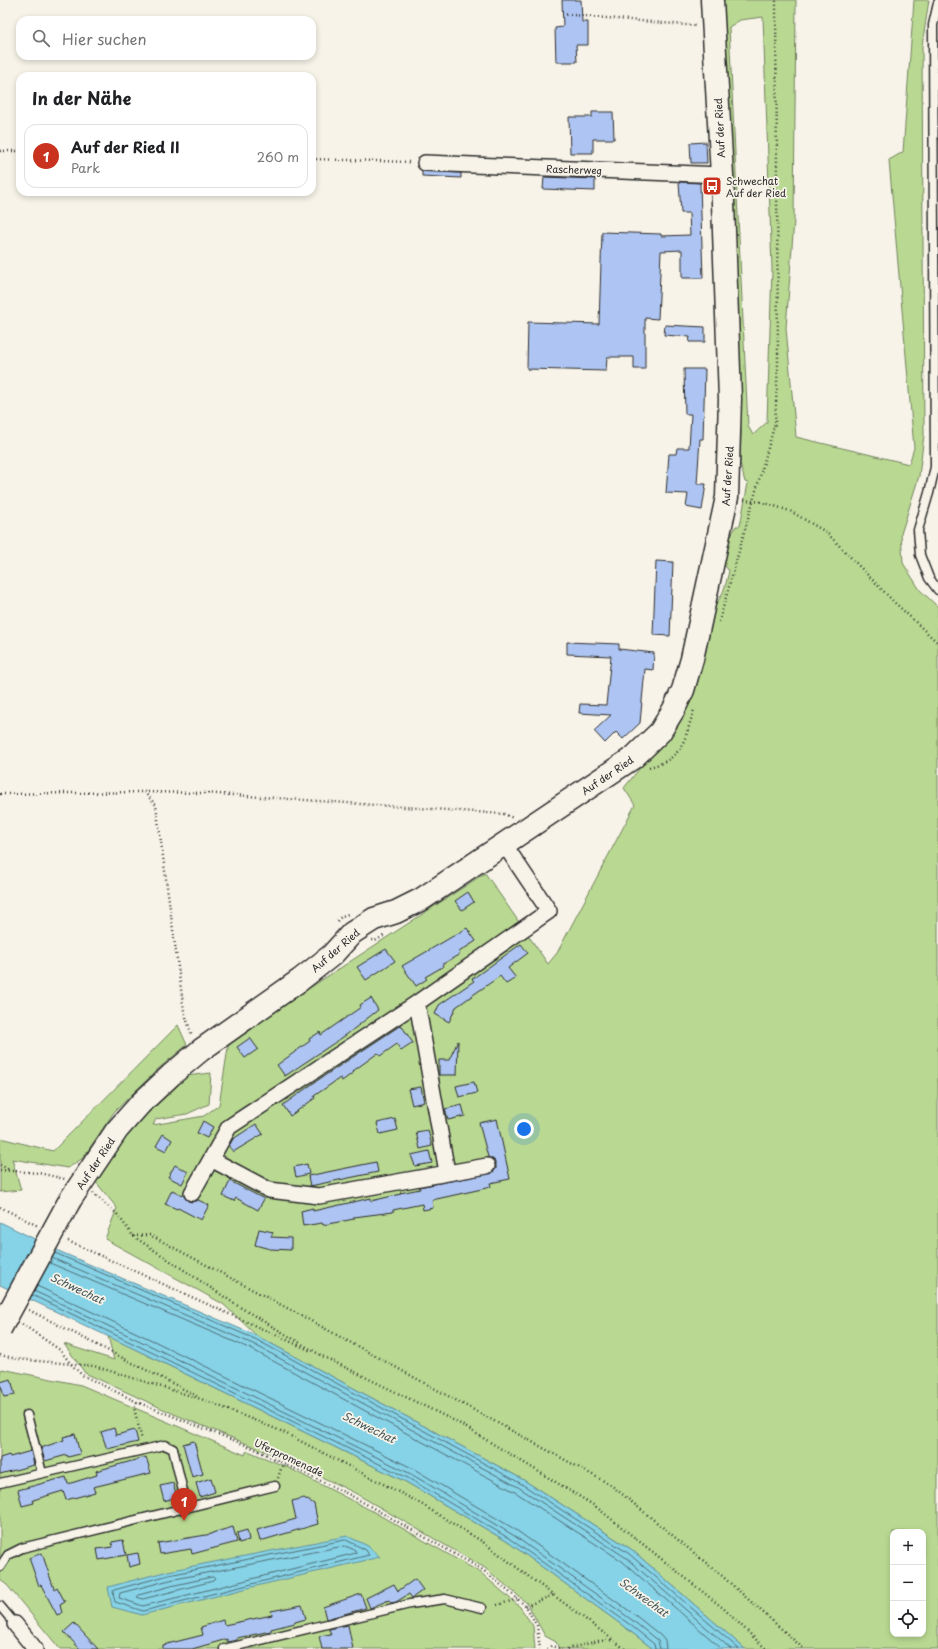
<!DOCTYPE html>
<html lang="de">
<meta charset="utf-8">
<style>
body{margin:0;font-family:"Playpen Sans",sans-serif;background:#f2f2f2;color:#202124}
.controls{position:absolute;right:12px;bottom:12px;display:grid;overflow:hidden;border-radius:8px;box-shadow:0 2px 6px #0003}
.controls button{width:36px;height:36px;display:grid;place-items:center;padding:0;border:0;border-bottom:1px solid #e0e0e0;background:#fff;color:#202124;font:20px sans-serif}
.you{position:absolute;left:524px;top:1129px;width:14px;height:14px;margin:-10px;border:3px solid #fff;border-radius:50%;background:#1a73e8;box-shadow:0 0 0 6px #1a73e833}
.badge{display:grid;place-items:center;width:26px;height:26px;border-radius:50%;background:#c8321e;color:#fff;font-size:13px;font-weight:700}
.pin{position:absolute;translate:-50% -33px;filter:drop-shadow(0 1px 2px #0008)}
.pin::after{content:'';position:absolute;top:21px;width:14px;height:12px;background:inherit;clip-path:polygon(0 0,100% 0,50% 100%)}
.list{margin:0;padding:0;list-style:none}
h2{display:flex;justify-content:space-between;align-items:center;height:52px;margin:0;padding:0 16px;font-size:17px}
h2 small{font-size:13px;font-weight:400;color:#757577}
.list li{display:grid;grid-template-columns:26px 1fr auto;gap:12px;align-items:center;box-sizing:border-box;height:64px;margin:0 8px 8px;padding:0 8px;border:1px solid #e0e0e0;border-radius:12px}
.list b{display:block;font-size:15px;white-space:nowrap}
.list p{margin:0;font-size:13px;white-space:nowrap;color:#757577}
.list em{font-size:13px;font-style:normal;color:#757577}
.icon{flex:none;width:22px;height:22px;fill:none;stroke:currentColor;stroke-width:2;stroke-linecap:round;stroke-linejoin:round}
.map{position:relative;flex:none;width:938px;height:1649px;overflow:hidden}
.search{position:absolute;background:#fff;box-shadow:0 2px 6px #0003;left:16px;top:16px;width:300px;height:44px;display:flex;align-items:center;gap:10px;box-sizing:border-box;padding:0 14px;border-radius:12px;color:#757577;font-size:15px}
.panel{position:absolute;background:#fff;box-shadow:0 2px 6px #0003;left:16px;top:72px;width:300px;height:124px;border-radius:12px}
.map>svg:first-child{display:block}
</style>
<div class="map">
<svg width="938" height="1649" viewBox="0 0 938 1649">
<rect width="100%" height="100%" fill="#f7f3e8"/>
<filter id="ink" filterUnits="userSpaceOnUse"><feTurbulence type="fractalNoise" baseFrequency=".025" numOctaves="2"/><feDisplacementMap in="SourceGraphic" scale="8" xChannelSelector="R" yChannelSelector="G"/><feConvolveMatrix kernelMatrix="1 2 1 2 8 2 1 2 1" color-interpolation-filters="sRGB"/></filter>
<g filter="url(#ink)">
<path fill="#b9d992" stroke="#72825e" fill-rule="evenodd" d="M 719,0 L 796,0 L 794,220 L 786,328 L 796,437 L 909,464 L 914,448 L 889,160 L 903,152 L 914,0 L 929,0 L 922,46 L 924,435 L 919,476 L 901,534 L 903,563 L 920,590 L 938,607 L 938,1649 L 745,1649 L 631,1549 L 522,1479 L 257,1336 L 223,1304 L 105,1239 L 117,1208 L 95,1181 L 115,1146 L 146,1109 L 186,1076 L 211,1073 L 209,1104 L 187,1114 L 156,1119 L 153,1125 L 204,1116 L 219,1105 L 229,1041 L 485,873 L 548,964 L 557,953 L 635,805 L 624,788 L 663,739 L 712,609 C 723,596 725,588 729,571 L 722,562 L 727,543 L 736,526 L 740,526 L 748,483 L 745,482 L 740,463 L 741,432 ZM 763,17 L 772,269 L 767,422 L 753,435 L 748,426 L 729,27 L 740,20 ZM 893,1532 L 923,1532 L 923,1634 L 893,1634 Z
M 178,1025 L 187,1045 L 158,1069 L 114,1112 L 83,1158 L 68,1168 L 12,1159 L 21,1190 L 0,1192 L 0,1138 L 53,1151 Z
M 108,1336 L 406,1482 L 508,1542 L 626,1628 L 653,1649 L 559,1649 L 556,1642 L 545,1636 L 527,1603 L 485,1568 L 353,1492 L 284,1459 L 174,1414 L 85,1373 L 64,1344 L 114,1360 Z
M 2,1369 L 81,1385 L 245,1455 L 246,1452 L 248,1451 L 287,1467 L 372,1511 L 481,1573 L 520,1607 L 533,1626 L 535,1649 L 60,1649 L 7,1585 L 0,1580 L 0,1373 Z"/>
<path fill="#86d2e7" stroke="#628f9c" d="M 0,1222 L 63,1253 L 257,1336 L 522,1479 L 631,1549 L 745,1649 L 653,1649 L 626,1628 L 508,1542 L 406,1482 L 149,1356 L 0,1285 Z
M 347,1536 L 368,1546 L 380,1557 L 252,1587 L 142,1615 L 112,1607 L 108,1587 L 168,1571 Z"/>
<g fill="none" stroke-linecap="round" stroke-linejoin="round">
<path stroke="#4f6e76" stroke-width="1" d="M 55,1253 L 255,1339 L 520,1483 L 628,1553 L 739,1649
M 52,1258 L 253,1344 L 518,1487 L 625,1557 L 731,1649
M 50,1263 L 251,1349 L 515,1492 L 622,1561 L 722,1649
M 37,1286 L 156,1342 L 414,1469 L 516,1530 L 635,1615 L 660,1635 L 665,1641 L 666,1649
M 34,1291 L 153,1347 L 411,1474 L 513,1535 L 632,1620 L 658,1641 L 660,1649
M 32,1295 L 151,1352 L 408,1478 L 510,1539 L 629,1624 L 654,1644 L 655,1649
M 346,1540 L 366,1550 L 369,1555 L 143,1611 L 115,1602 L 113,1592 L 114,1590 L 169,1575 Z
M 345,1546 L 355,1550 L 356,1553 L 143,1606 L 119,1598 L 120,1593 L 170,1580 Z
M 213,1577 L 215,1579 L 213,1581 L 143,1599 L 137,1597 L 139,1595 L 171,1586 Z"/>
</g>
<path fill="#aec5f3" stroke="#2b2b2b" d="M 562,0 L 581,0 L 582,22 L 588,22 L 588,45 L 576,45 L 577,62 L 556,62 L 555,28 L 563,27 Z
M 592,112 L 613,112 L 614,139 L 593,139 L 593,153 L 570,153 L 569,117 L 592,117 Z
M 706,142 L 707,163 L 691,163 L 690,143 Z
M 422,171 L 461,173 L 461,178 L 422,176 Z
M 544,177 L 595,179 L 595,191 L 543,189 Z
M 679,182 L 700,183 L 703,278 L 682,278 L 682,250 L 661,251 L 658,319 L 645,318 L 645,369 L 634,369 L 634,357 L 607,357 L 606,371 L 527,369 L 528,322 L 599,324 L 602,232 L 661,234 L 661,236 L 690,235 L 689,213 L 681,213 Z
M 665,325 L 705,327 L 705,342 L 689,342 L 690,337 L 664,335 Z
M 684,369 L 705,369 L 703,439 L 700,439 L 697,484 L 706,484 L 702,510 L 686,507 L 688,494 L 666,493 L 669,454 L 676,454 L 677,448 L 689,448 L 691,414 L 685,414 Z
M 656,561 L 673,562 L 670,636 L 653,635 Z
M 567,642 L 619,644 L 619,649 L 654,653 L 653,670 L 645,669 L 640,723 L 623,739 L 616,732 L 605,743 L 594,731 L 611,715 L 579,713 L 580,704 L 606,705 L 611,656 L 567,654 Z
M 468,892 L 474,902 L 462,910 L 455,901 Z
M 467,928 L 476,941 L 459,952 L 460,954 L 443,964 L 444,966 L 425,977 L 427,979 L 416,986 L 402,966 Z
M 521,944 L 528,953 L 508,968 L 516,978 L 506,984 L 500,976 L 456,1007 L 449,1022 L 435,1014 L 439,1005 L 474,981 L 472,979 Z
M 386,949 L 395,961 L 366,980 L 357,967 Z
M 371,998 L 378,1010 L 346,1035 L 285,1076 L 277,1065 L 310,1041 L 309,1039 L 320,1032 L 321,1035 L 361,1007 L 360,1005 Z
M 401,1025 L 413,1043 L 401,1051 L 397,1044 L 380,1056 L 378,1053 L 353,1071 L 354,1072 L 342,1081 L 340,1078 L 314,1096 L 315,1098 L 290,1116 L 283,1105 L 315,1082 Z
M 250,1038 L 258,1049 L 245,1058 L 237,1047 Z
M 458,1041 L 457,1075 L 439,1075 L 439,1060 L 449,1060 Z
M 474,1082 L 477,1093 L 459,1097 L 456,1086 Z
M 421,1087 L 424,1102 L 412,1105 L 408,1089 Z
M 462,1105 L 465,1116 L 448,1120 L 445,1109 Z
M 395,1119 L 398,1130 L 380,1134 L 377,1123 Z
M 497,1119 L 510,1179 L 490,1183 L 491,1187 L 432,1200 L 433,1208 L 423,1210 L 422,1204 L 393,1210 L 393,1212 L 354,1217 L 354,1219 L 323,1225 L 322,1223 L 303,1226 L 301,1211 L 313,1208 L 313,1211 L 371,1198 L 371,1201 L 401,1194 L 400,1193 L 420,1189 L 419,1187 L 492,1173 L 496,1169 L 496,1164 L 494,1160 L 488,1157 L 479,1123 Z
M 203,1121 L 213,1127 L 207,1138 L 197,1133 Z
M 256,1124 L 263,1134 L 233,1152 L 229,1146 L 233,1139 Z
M 428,1130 L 432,1146 L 420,1149 L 416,1132 Z
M 163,1134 L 172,1140 L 166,1151 L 156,1146 Z
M 429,1151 L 432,1163 L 415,1166 L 411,1155 Z
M 376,1162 L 378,1172 L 310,1186 L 308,1176 Z
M 307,1164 L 309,1174 L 296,1177 L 294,1167 Z
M 175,1165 L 188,1172 L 182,1184 L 168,1177 Z
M 230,1181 L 264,1199 L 258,1210 L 236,1198 L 234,1201 L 223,1196 Z
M 172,1190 L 183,1195 L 188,1201 L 192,1202 L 198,1200 L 209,1205 L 201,1220 L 178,1208 L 177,1209 L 165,1204 Z
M 259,1229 L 273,1232 L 271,1237 L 291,1238 L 291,1250 L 270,1249 L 255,1245 Z
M 11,1379 L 15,1395 L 4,1397 L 0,1382 Z
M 114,1428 L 116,1435 L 135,1430 L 138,1442 L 107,1449 L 101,1432 Z
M 75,1434 L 80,1454 L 68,1457 L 67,1455 L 45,1461 L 41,1448 L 64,1440 L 63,1437 Z
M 194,1441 L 203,1474 L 192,1477 L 183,1444 Z
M 31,1451 L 34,1465 L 0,1474 L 0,1458 L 9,1455 L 10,1457 Z
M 146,1457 L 151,1473 L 93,1487 L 95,1492 L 81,1496 L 66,1500 L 63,1491 L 33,1500 L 34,1503 L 22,1506 L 18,1490 L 66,1477 L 68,1484 L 97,1475 L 96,1471 Z
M 211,1478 L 215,1492 L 200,1497 L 196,1483 Z
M 173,1483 L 177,1497 L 164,1501 L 160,1486 Z
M 304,1498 L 314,1504 L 318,1524 L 260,1541 L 257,1530 L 296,1519 L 292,1501 Z
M 233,1527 L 237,1542 L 192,1554 L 191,1549 L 160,1554 L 158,1543 L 212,1534 L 212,1533 Z
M 247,1530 L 249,1540 L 239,1543 L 237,1533 Z
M 123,1540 L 126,1555 L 99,1560 L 97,1549 L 113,1547 L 112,1542 Z
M 42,1553 L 54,1589 L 57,1587 L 65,1602 L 60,1605 L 62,1613 L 57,1615 L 41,1585 L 39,1586 L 29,1558 Z
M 138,1553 L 140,1564 L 129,1567 L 127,1555 Z
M 415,1579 L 423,1590 L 412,1598 L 409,1594 L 396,1602 L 391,1603 L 389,1600 L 370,1608 L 366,1598 L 394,1584 L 398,1591 Z
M 361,1594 L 366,1608 L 326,1619 L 323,1607 Z
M 302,1605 L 306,1619 L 295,1622 L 295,1623 L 271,1629 L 271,1631 L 237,1638 L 237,1640 L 227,1642 L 227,1639 L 192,1649 L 163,1649 L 163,1645 L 203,1635 L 201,1627 L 223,1620 L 224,1625 L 272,1615 L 271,1611 Z
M 74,1623 L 98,1649 L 80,1649 L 64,1632 Z
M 348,1625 L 353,1649 L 322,1649 L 319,1636 L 331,1634 L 329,1629 Z"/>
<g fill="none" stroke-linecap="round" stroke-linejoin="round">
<defs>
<path id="lane" d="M 938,3 L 933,25 L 935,467 L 929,493 L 918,530 L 920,555 L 929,578 L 938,590
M 27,1415 L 42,1473
M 0,1483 L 165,1445 L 173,1449 L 187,1508
M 0,1567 L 8,1555 L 22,1548 L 275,1486
M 0,1606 L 15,1624
M 224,1649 L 410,1604 L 445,1599 L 482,1608"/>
<path id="street" d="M 425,163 L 722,175
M 417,1003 L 447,1172
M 211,1159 L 269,1190 L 319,1196 L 487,1166
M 192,1193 L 229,1127 L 417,1003 L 549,911 L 504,844
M 15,1624 L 35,1649"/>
<path id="secondary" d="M 70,1200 L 117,1130 L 141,1103 L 171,1075 L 201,1050 L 300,980 L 332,955 L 352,933 L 374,919 L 396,912 L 422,899 L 634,757 L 660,732 L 674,709 L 683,690 L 692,659 L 727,497 L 730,399 L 722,175 L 712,0"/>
</defs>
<use href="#lane" stroke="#2b2b2b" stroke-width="11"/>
<use href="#street" stroke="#2b2b2b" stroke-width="18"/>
<use href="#secondary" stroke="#2b2b2b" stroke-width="25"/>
<path stroke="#2b2b2b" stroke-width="2.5" stroke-dasharray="1 3" stroke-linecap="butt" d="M 562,14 L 697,26
M 0,151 L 20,151
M 312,159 L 411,162
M 744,500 L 762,502 L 790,511 L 826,532 L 893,601 L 938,643
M 719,622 L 775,423 L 778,363 L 776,0
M 649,767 C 684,759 684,740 694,710
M 144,792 L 156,805 L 184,1011 L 192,1036
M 0,794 L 144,792 L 204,793 L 504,814 L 513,818
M 337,921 L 342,916 L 348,914
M 372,940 L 375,941 L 385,935
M 0,1165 L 10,1170
M 0,1170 L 39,1173 L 65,1179
M 93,1193 L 117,1214 L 133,1236 L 238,1306 L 322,1356 L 457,1422 L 595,1506 L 723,1608 L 766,1649
M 0,1207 L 38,1226
M 133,1236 L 150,1235 L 302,1316 L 611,1485 L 721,1575 L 804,1649
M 68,1241 L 311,1351
M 29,1310 L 197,1396
M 22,1324 L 60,1350 L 71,1364 L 82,1375 L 137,1402 L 253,1448 L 283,1463 L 350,1495 L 483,1570 L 526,1606 L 537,1626 L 540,1649
M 0,1355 L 17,1359 L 94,1366 L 204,1400 L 281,1431 L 416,1501 L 483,1542 L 625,1649
M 137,1402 L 134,1408 L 142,1440
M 278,1478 L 283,1463
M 497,1605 L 518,1599
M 526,1606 L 553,1595
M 547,1649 L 551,1646 L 562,1649
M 567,1649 L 598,1641 L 613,1640"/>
<use href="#lane" stroke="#f7f3e8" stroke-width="8"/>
<use href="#street" stroke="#f7f3e8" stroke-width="15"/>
<use href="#secondary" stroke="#f7f3e8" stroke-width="22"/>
<defs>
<path id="secondary-bridge" d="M 0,1329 L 70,1200"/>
</defs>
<use href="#secondary-bridge" stroke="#2b2b2b" stroke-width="25" stroke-linecap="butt"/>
<use href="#secondary-bridge" stroke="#f7f3e8" stroke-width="22"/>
</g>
</g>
<defs>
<symbol id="bus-square" viewBox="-11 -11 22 22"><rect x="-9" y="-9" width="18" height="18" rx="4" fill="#c8321e" stroke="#f7f3e8"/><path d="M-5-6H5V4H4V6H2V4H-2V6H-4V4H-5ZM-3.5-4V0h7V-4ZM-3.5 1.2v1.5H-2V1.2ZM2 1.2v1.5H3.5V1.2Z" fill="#fff"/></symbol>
</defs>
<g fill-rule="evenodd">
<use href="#bus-square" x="701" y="175" width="22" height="22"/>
</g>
<g text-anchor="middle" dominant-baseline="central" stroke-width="3.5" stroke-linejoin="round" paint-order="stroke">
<g font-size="10" fill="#2b2b2b" stroke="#f7f3e8">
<text transform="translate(719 128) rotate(-93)">Auf der Ried</text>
<text transform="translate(574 169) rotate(2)">Rascherweg</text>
<text transform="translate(727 476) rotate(-86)">Auf der Ried</text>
<text transform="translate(607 775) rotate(-34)">Auf der Ried</text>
<text transform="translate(335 950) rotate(-41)">Auf der Ried</text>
<text transform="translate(95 1163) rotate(-56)">Auf der Ried</text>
<text transform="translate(289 1457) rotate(25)">Uferpromenade</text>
</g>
<g font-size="10" fill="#2b2b2b" stroke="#f7f3e8" text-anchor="start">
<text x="726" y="180">Schwechat<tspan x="726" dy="12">Auf der Ried</tspan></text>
</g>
<g font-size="11" font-style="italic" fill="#42555a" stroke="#f7f3e8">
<text transform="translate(77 1288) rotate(25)">Schwechat</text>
<text transform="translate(369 1427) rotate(26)">Schwechat</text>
<text transform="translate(644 1597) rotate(36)">Schwechat</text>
</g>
</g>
</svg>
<div class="controls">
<button>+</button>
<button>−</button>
<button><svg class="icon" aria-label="locate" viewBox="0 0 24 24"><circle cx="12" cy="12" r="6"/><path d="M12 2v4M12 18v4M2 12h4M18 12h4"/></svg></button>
</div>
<div class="you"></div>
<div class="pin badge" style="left:184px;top:1521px">1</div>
<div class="search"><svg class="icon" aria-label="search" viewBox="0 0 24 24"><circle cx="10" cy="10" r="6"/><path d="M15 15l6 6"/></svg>Hier suchen</div>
<section class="panel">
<h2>In der Nähe<small></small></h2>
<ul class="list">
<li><span class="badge">1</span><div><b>Auf der Ried II</b><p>Park</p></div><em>260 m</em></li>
</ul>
</section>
</div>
